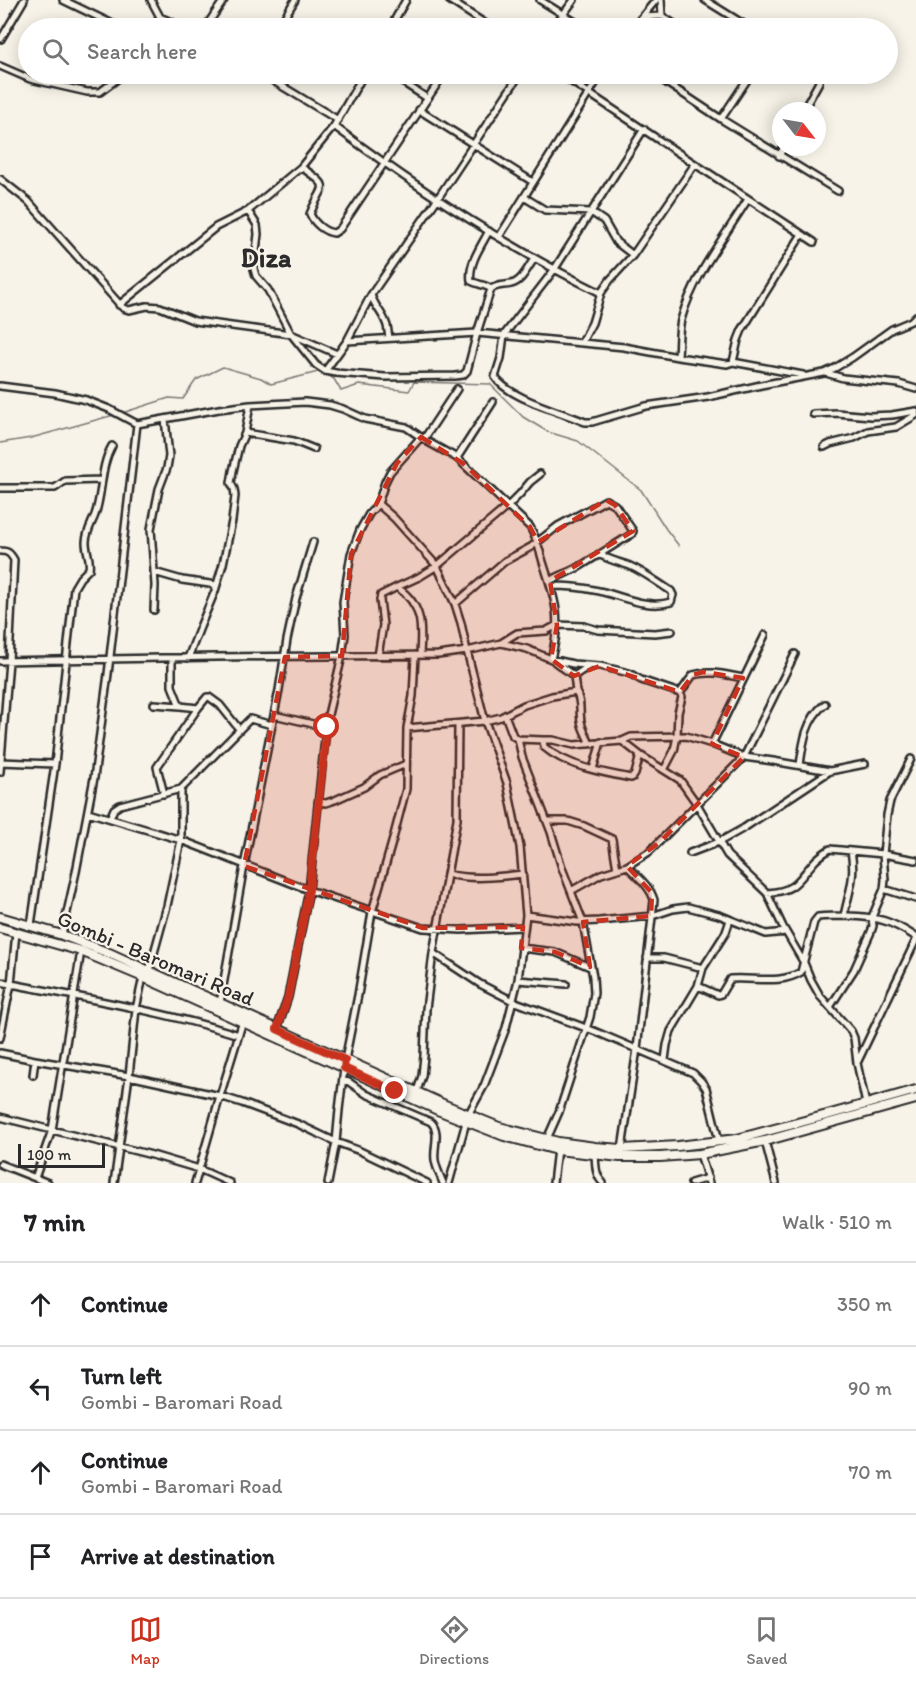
<!DOCTYPE html>
<meta charset="utf-8">
<style>
body{margin:0;font-family:Itim,sans-serif;background:#f2f2f2;color:#202124}
.compass{position:absolute;left:772px;top:102px;width:54px;height:54px;border-radius:50%;background:#fff;box-shadow:0 3px 15px #0003;rotate:121deg}
.scale{position:absolute;left:18px;bottom:15px;width:87px;box-sizing:border-box;padding-left:6px;border:3px solid #2b2b2b;border-top:0;font-size:16px;line-height:21px;white-space:nowrap;color:#2b2b2b;-webkit-text-stroke:4px #f7f3e8;paint-order:stroke}
.stop{position:absolute;width:18px;height:18px;margin:-14px;border:4px solid #c8321e;border-radius:50%;background:#fff}
.stop.end{background:#c8321e;border-color:#fff;box-shadow:0 2px 6px #0008}
.list{margin:0;padding:0;list-style:none}
h2{display:flex;justify-content:space-between;align-items:center;height:78px;margin:0;padding:0 24px;font-size:26px}
h2 small{font-size:20px;font-weight:400;color:#757577}
.list li{display:grid;grid-template-columns:39px 1fr auto;gap:18px;align-items:center;box-sizing:border-box;height:84px;padding:0 24px;border-top:2px solid #e0e0e0}
.list b{display:block;font-size:22px;white-space:nowrap}
.list p{margin:0;font-size:20px;white-space:nowrap;color:#757577}
.list em{font-size:20px;font-style:normal;color:#757577}
.icon{flex:none;width:33px;height:33px;fill:none;stroke:currentColor;stroke-width:2;stroke-linecap:round;stroke-linejoin:round}
.map{position:relative;flex:none;width:916px;height:1183px;overflow:hidden}
.search{position:absolute;background:#fff;box-shadow:0 3px 15px #0003;left:18px;right:18px;top:18px;height:66px;display:flex;align-items:center;gap:15px;box-sizing:border-box;padding:0 21px;border-radius:33px;color:#757577;font-size:22px}
.sheet{height:414px;background:#fff}
nav{display:flex;justify-content:space-around;align-items:center;box-sizing:border-box;height:84px;border-top:2px solid #e0e0e0;background:#fff;font-size:16px;color:#757577}
nav a{display:grid;justify-items:center;gap:3px}
nav .on{color:#c8321e}
.map>svg:first-child{display:block}
</style>
<div class="map">
<svg width="916" height="1183" viewBox="0 0 916 1183">
<rect width="100%" height="100%" fill="#f7f3e8"/>
<filter id="ink" filterUnits="userSpaceOnUse"><feTurbulence type="fractalNoise" baseFrequency=".0167" numOctaves="2"/><feDisplacementMap in="SourceGraphic" scale="12" xChannelSelector="R" yChannelSelector="G"/><feConvolveMatrix kernelMatrix="1 2 1 2 8 2 1 2 1" color-interpolation-filters="sRGB"/></filter>
<g filter="url(#ink)">
<g fill="none" stroke-linecap="round" stroke-linejoin="round">
<path stroke="#7a7874" stroke-width="1.5" d="M 326,374 L 334,379 L 341,391 L 359,385 L 409,391 L 414,382 L 490,384 L 523,417 L 548,432 L 578,441 L 641,490 L 666,529 L 679,546
M 122,413 L 169,398 L 183,399 L 196,380 L 223,367 L 261,378 L 271,384 L 322,371
M 0,443 L 31,438 L 114,415"/>
<defs>
<path id="street" d="M 63,0 L 121,28
M 151,0 L 160,17 L 185,28
M 449,0 L 492,28
M 540,0 L 585,28
M 661,0 L 662,16
M 705,0 L 750,28
M 642,17 L 662,16 L 680,28
M 152,28 L 160,17
M 205,28 L 224,0
M 278,28 L 295,0
M 390,28 L 406,0
M 553,28 L 574,0
M 633,28 L 656,0
M 1,39 L 24,0
M 0,66 L 30,79 L 87,92 L 100,92 L 116,80 L 122,74
M 262,74 L 338,120
M 390,74 L 427,98
M 560,74 L 695,164 L 814,242
M 653,74 L 721,119 L 838,191
M 419,110 L 533,182
M 803,111 L 819,82 L 818,74
M 721,119 L 751,74
M 334,126 C 418,189 507,247 601,293
M 644,129 L 554,270 L 504,335 L 501,358 L 495,377 C 508,398 562,412 585,422 L 592,422 L 646,406 L 708,397 L 761,385 L 824,373 L 835,368 L 853,357 L 892,329 L 911,321 L 916,316
M 779,156 L 784,147
M 301,167 C 334,189 322,184 310,214 C 314,223 324,232 334,233 L 340,229 L 444,74
M 0,179 L 28,201 L 123,308 L 129,310 L 147,306 L 160,307 L 195,321 L 291,334 L 337,354
M 524,197 L 545,210 L 591,212 L 604,221 L 616,242 L 633,255
M 248,211 L 257,225 L 258,234 L 254,269 L 256,276 L 268,290 L 291,334 L 316,365 L 325,371 L 336,373 L 385,377 L 455,376 L 463,375 L 467,371 L 477,333 L 491,289 C 498,284 504,286 511,284 C 522,282 528,267 534,259
M 489,231 C 481,246 468,264 471,281 C 478,285 485,284 491,289
M 499,237 L 601,74
M 119,305 L 216,227 L 248,211 L 301,167 L 334,126 L 364,74
M 389,338 C 388,333 388,327 386,323 C 382,312 375,307 371,295 L 438,198 L 520,74
M 347,341 L 477,333 L 624,347 L 678,357 L 727,364 L 733,362 L 803,375
M 582,342 L 592,323 L 601,293 L 610,280 L 633,255 L 695,164
M 678,357 C 679,345 678,332 681,320 C 693,276 724,238 748,199
M 733,362 L 738,340 L 742,330 L 802,234
M 325,371 L 347,341 L 371,295
M 826,373 L 843,378 L 899,384 L 916,389
M 0,386 L 55,393 L 86,400 L 109,409 L 137,424 L 219,409 L 250,405 L 305,402 L 330,405 L 343,409 L 365,419 L 406,427 L 428,442 L 457,458 L 530,527 C 538,541 539,549 543,562 C 556,602 562,618 551,659
M 813,414 L 836,413 L 871,416 L 892,415 L 916,411
M 245,433 L 294,441 L 314,449
M 424,439 L 457,389
M 824,447 L 830,444 L 854,438 L 868,431 L 896,427 L 916,415
M 457,458 L 493,402
M 0,488 L 55,488 L 65,481 L 102,480
M 378,504 L 394,518 L 437,566 L 455,604 L 461,623 L 467,651 L 501,643 L 527,649 L 551,659 L 573,664 L 600,666 L 629,673 L 641,680 L 680,693 L 682,697 L 678,713 L 677,736 L 674,751 L 664,770
M 0,551 C 8,551 10,553 14,560 L 9,661 L 0,772
M 154,572 L 182,580 L 217,585
M 552,586 C 566,586 580,587 594,590 C 619,594 645,610 671,602 L 673,595 L 671,591 C 658,583 644,572 630,566 C 619,562 609,560 599,554
M 455,604 L 505,561 L 531,547 L 558,526 L 606,500 L 615,505 L 633,531 L 632,534 L 579,567 L 549,581
M 154,610 L 155,585 L 151,529 L 159,489 L 167,468 L 169,456 L 165,419
M 501,643 L 517,633 L 546,631 L 557,625 L 584,626 L 598,630 L 655,633 L 672,631
M 420,655 C 422,626 423,605 397,587 L 419,577 L 437,566 L 508,506 L 520,494 L 530,482 L 540,474
M 378,656 L 383,625 L 380,600 L 381,595 L 397,587
M 172,658 L 172,686 L 180,706 L 198,708 L 207,697 L 209,697 L 220,705 L 239,729
M 188,658 L 200,627 L 215,591 L 223,564 L 232,521 L 235,496 L 234,489 L 231,483 L 233,471 L 239,446 L 245,433 L 250,405
M 0,661 L 216,657 L 438,655 L 467,651 L 485,721 L 507,783 L 520,847 L 526,915 L 518,980 L 506,1028 L 484,1086 L 468,1115 L 449,1183
M 574,676 L 589,666
M 576,692 C 582,701 579,711 581,721 C 582,729 587,736 590,744
M 680,693 L 693,675 C 711,670 726,675 743,678
M 154,704 L 180,706
M 274,715 L 326,727
M 505,715 L 513,736 L 518,739
M 407,728 L 485,721 L 501,717 L 524,705 L 552,696 L 576,692 L 574,676 L 555,662
M 543,740 L 553,740 L 574,745 L 622,741 L 640,755 L 680,780 L 697,804 L 727,855 L 767,893 L 783,927 L 804,963 L 811,980 L 820,996 L 851,1031 L 854,1038 L 857,1063 L 866,1104
M 622,741 L 631,737 L 686,736 L 712,744 L 744,757 L 773,761 L 830,771
M 712,744 L 765,635
M 0,762 L 55,764
M 800,765 C 803,742 806,719 825,704
M 593,769 L 601,742
M 164,794 L 157,767 L 198,708
M 318,802 L 326,803 L 335,800 L 364,787 L 380,775 L 406,764
M 88,812 L 181,840 L 309,890 L 423,928 L 461,930 L 523,927
M 110,818 L 114,809 L 120,805 L 181,789 L 250,719 L 272,725
M 547,821 L 568,821 L 584,826 L 612,839 L 617,869
M 690,853 L 719,842 L 744,828 L 830,771 L 865,764
M 447,874 C 471,880 498,877 523,874
M 884,889 L 916,899
M 571,891 L 601,874 L 627,866 L 649,852 L 744,757 L 795,654
M 767,893 C 796,891 797,881 814,862 C 818,857 824,853 830,849 L 883,854 L 916,860
M 526,915 L 577,922 L 599,921 L 652,916 L 673,909 L 688,907 L 719,915 L 766,934 L 786,932
M 844,916 C 849,891 856,878 851,851
M 31,925 L 55,764 L 74,588 L 80,578 L 89,569 C 91,559 86,552 86,542 C 86,533 92,523 95,515 C 103,492 100,467 112,446
M 62,935 L 76,872 L 94,778 L 108,674 L 137,424
M 521,948 L 555,952 L 590,967
M 433,953 L 480,984 L 513,1001 L 594,1031 L 693,1073 L 701,1081 L 706,1088 L 719,1141
M 647,958 L 664,958 L 703,968
M 518,980 L 566,984
M 0,982 C 80,997 161,1011 239,1035
M 698,986 L 703,968 L 726,932 L 730,920
M 220,1003 L 244,866 L 279,690 L 287,640 L 296,598 L 313,542
M 830,1007 L 854,970 L 871,932 L 873,926 L 872,917 L 884,889 L 885,880 L 883,854 L 887,815 L 890,801 L 911,759
M 277,1029 L 288,997 L 309,890 L 327,719 L 342,656 L 345,635 L 343,602 L 351,554 L 360,530 L 369,514 L 378,504 L 385,482 L 390,472 L 421,437
M 0,1038 L 11,984 L 16,932
M 0,1053 L 35,1060
M 665,1060 L 667,1045 L 671,1031 L 698,986 L 718,995 L 721,994 L 730,979 C 754,977 780,985 801,972 L 814,922 L 818,917 C 828,916 838,916 848,916 C 878,917 890,920 916,937
M 858,1061 L 916,940
M 33,1075 L 35,1060 L 129,1076 L 220,1096 L 242,1103 L 298,1124 L 336,1142 L 360,1151 L 427,1183
M 343,1080 L 349,1082 L 366,1094 L 431,1122 C 441,1132 433,1147 435,1160 C 436,1168 440,1175 443,1183
M 416,1094 L 422,1076 L 424,1056 L 426,1009 L 433,953 L 457,819 L 458,724
M 0,1117 L 152,1155 L 199,1169 L 230,1183
M 547,1139 L 559,1112 L 590,1017 L 594,993 L 593,977 L 583,922 L 562,868 L 551,832 L 522,757 L 518,739 L 543,740 L 544,747 C 566,766 604,773 631,778 L 633,777 L 635,774 L 640,755
M 765,1141 L 776,1183
M 622,1149 L 637,1049 L 654,900 C 650,886 637,876 627,866
M 700,1154 L 709,1183
M 595,1155 C 596,1166 595,1175 603,1183
M 0,1164 L 48,1183
M 35,1178 L 52,1130 L 81,951
M 114,1183 L 129,1076 L 136,1009 L 143,977 L 149,971 L 167,906 L 181,840 L 181,789
M 195,1183 L 220,1096 L 243,1021
M 328,1183 L 336,1142 L 339,1110 L 345,1060 L 358,995 L 372,912 L 393,839 L 406,789 L 407,728 L 413,696 L 415,655
M 553,1183 L 557,1149
M 691,1183 L 708,1178"/>
<path id="primary" d="M 0,917 L 62,935 L 109,953 L 445,1105 L 499,1127 L 558,1142 L 595,1147 L 622,1149 L 678,1146 L 737,1139 L 827,1115 L 916,1090
M 0,928 L 81,951 L 143,977 L 440,1111 L 504,1136 L 557,1150 L 620,1157 L 660,1157 L 700,1154 L 765,1141 L 916,1099"/>
</defs>
<use href="#street" stroke="#2b2b2b" stroke-width="10"/>
<use href="#primary" stroke="#2b2b2b" stroke-width="12"/>
<use href="#street" stroke="#f7f3e8" stroke-width="5"/>
<use href="#primary" stroke="#f7f3e8" stroke-width="8"/>
</g>
</g>
<g fill="none" stroke-linecap="round" stroke-linejoin="round" filter="url(#ink)">
<path stroke="#c8321e" stroke-width="8" d="M 327,727 L 309,890 L 288,997 L 277,1029 L 345,1060 L 344,1068 L 395,1091"/>
</g>
<path fill="#c8321e" fill-opacity="0.2" stroke="#c8321e" stroke-width="4.5" stroke-dasharray="12 8" stroke-linejoin="round" d="M 421,437 L 464,464 L 530,527 L 538,542 L 606,500 L 615,505 L 633,531 L 550,581 L 557,625 L 551,659 L 574,676 L 600,666 L 680,692 L 693,675 L 703,672 L 743,678 L 712,744 L 744,757 L 660,842 L 627,866 L 652,893 L 651,916 L 583,922 L 590,967 L 555,952 L 521,948 L 523,927 L 423,928 L 244,866 L 285,657 L 342,656 L 351,554 L 397,463 Z"/>
<g text-anchor="middle" dominant-baseline="central" stroke-width="4.5" stroke-linejoin="round" paint-order="stroke">
<g font-size="21" fill="#2b2b2b" stroke="#f7f3e8">
<text transform="translate(156 958) rotate(23)">Gombi - Baromari Road</text>
</g>
<g font-size="27" font-weight="bold" fill="#2b2b2b" stroke="#f7f3e8">
<text x="266" y="257">Diza</text>
</g>
</g>
</svg>
<svg class="compass" viewBox="-18 -18 36 36"><path d="M0-13l5 13h-10z" fill="#e53935"/><path d="M0 13l5-13h-10z" fill="#757577"/></svg>
<div class="scale">100 m</div>
<div class="stop" style="left:327px;top:727px"></div>
<div class="stop end" style="left:395px;top:1091px"></div>
<div class="search"><svg class="icon" aria-label="search" viewBox="0 0 24 24"><circle cx="10" cy="10" r="6"/><path d="M15 15l6 6"/></svg>Search here</div>
</div>
<section class="sheet">
<h2>7 min<small>Walk · 510 m</small></h2>
<ul class="list">
<li><svg class="icon" aria-label="ahead" viewBox="0 0 24 24"><path d="M12 20V5M6 11l6-6 6 6"/></svg><div><b>Continue</b></div><em>350 m</em></li>
<li><svg class="icon" aria-label="left" viewBox="0 0 24 24"><path d="M17 20v-9H6M10 6l-5 5 5 5"/></svg><div><b>Turn left</b><p>Gombi - Baromari Road</p></div><em>90 m</em></li>
<li><svg class="icon" aria-label="ahead" viewBox="0 0 24 24"><path d="M12 20V5M6 11l6-6 6 6"/></svg><div><b>Continue</b><p>Gombi - Baromari Road</p></div><em>70 m</em></li>
<li><svg class="icon" aria-label="arrive" viewBox="0 0 24 24"><path d="M6 21V4h12l-3 4 3 4H6"/></svg><div><b>Arrive at destination</b></div></li>
</ul>
</section>
<nav>
<a class="on"><svg class="icon" aria-label="map" viewBox="0 0 24 24"><path d="M3 6l6-2 6 2 6-2v14l-6 2-6-2-6 2zM9 4v14M15 6v14"/></svg>Map</a>
<a><svg class="icon" aria-label="directions" viewBox="0 0 24 24"><path d="M12 3l9 9-9 9-9-9zM9 14v-3h6M13 9l2 2-2 2"/></svg>Directions</a>
<a><svg class="icon" aria-label="saved" viewBox="0 0 24 24"><path d="M7 4h10v16l-5-4-5 4z"/></svg>Saved</a>
</nav>
